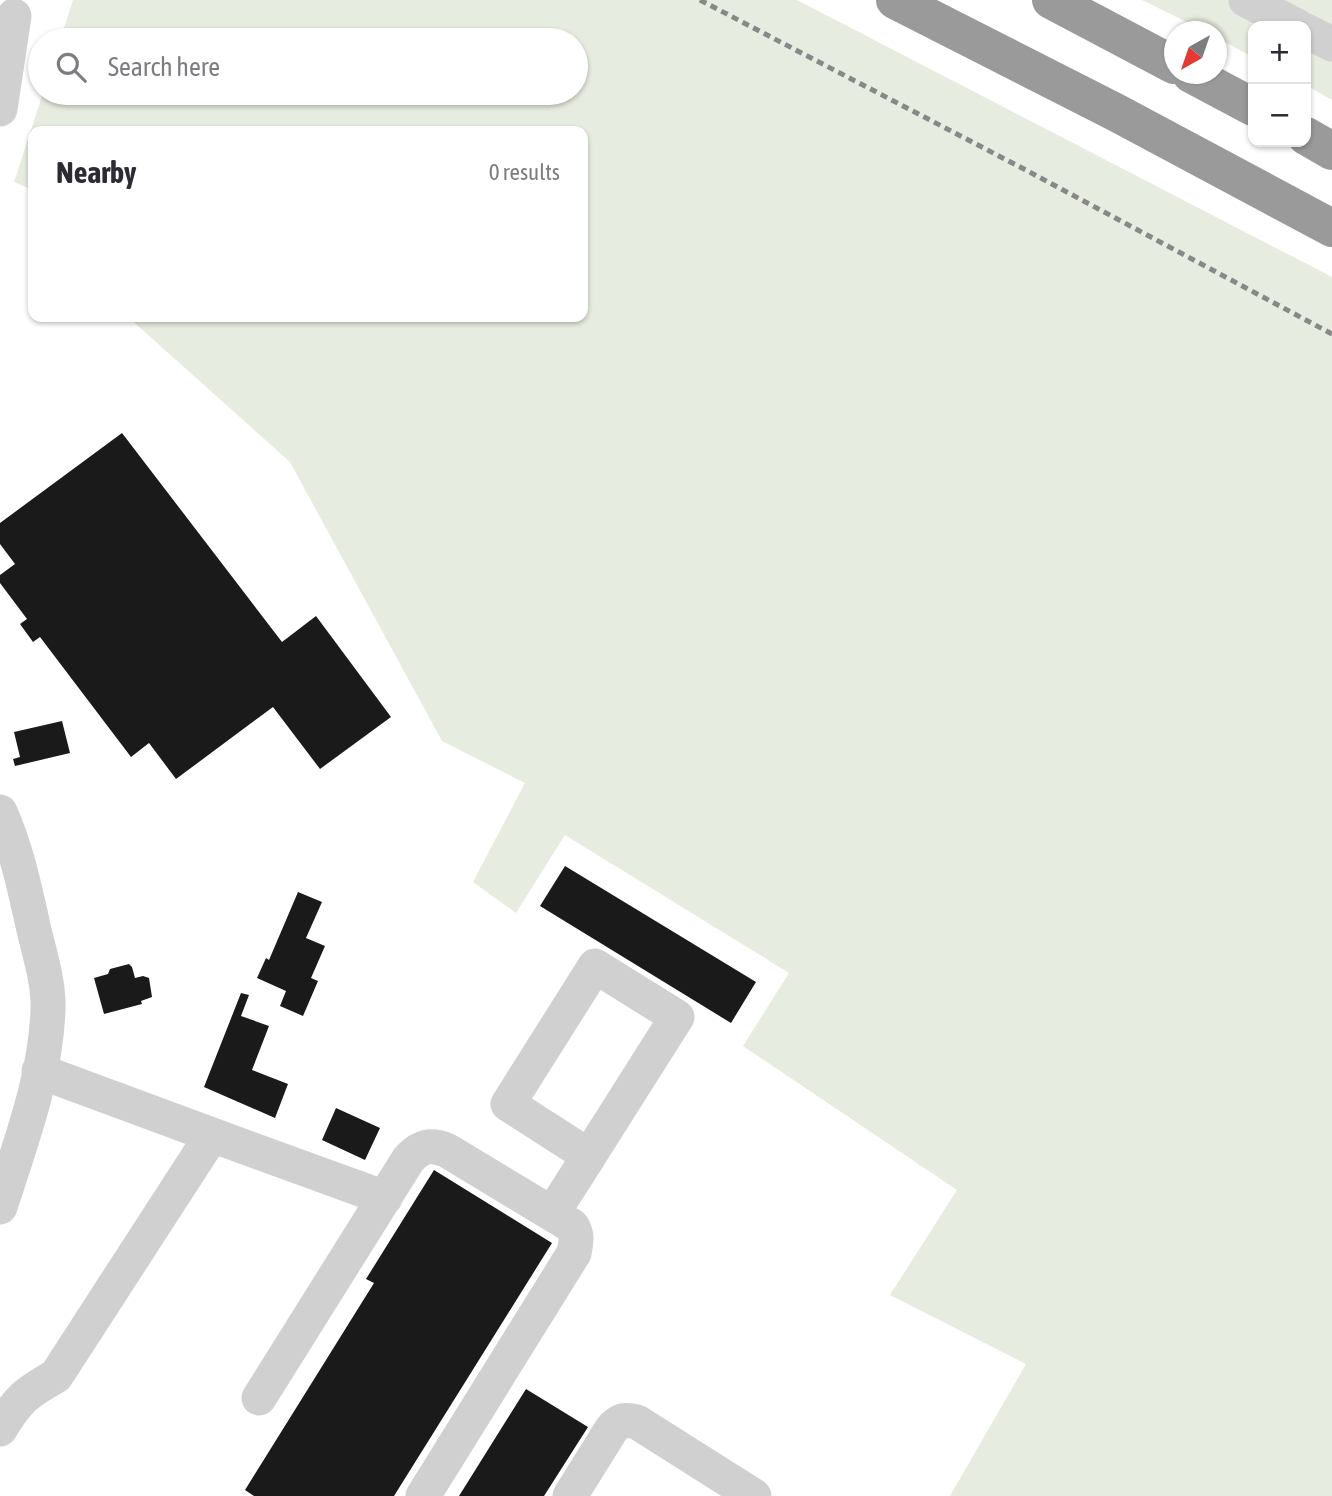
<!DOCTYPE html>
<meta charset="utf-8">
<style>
body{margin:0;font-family:"Asap Condensed",sans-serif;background:#f7f7f7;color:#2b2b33}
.controls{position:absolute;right:21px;top:21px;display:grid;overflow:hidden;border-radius:14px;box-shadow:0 2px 5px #0004}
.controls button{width:63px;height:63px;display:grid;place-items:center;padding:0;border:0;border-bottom:2px solid #e1e1e2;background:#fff;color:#2b2b33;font:35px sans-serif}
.compass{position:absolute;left:1164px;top:21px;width:63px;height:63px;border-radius:50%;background:#fff;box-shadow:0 2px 5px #0004;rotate:220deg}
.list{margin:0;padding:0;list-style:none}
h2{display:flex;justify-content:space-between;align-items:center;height:91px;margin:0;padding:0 28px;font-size:30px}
h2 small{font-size:23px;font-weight:400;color:#7c7c81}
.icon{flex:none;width:38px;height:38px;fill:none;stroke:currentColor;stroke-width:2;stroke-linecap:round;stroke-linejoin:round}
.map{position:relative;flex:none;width:1332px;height:1496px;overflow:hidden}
.search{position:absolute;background:#fff;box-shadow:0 2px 5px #0004;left:28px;top:28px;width:560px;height:77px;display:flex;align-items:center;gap:18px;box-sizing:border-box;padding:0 24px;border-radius:38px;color:#7c7c81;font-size:26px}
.panel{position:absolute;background:#fff;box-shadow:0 2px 5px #0004;left:28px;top:126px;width:560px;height:196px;border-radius:14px}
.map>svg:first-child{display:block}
</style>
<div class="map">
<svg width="1332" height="1496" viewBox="0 0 1332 1496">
<rect width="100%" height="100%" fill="#fff"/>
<path fill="#e6ecdf" d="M 73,0 L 797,0 L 1332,277 L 1332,1496 L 950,1496 L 1026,1364 L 890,1295 L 957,1190 L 743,1046 L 789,973 L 565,835 L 516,913 L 473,882 L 525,783 L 442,741 L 290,462 L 128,317 L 583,317 L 583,131 L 33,131 L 33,190 L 14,182 L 43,93 L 576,93 L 576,40 L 60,40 Z
M 1142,0 L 1332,0 L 1332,100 L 1306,85 L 1306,26 L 1253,26 L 1253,57 L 1217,38 L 1216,32 L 1205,31 Z"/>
<path fill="#1a1a1a" d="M 122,433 L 282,642 L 316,616 L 391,717 L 320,769 L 273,707 L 176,779 L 149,743 L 131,757 L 40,637 L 33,642 L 20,624 L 27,619 L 0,583 L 0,575 L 15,564 L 0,544 L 0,523 Z
M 62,721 L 70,753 L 15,766 L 13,759 L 20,757 L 14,732 Z
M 565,866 L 756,982 L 731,1023 L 540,906 Z
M 298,892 L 322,902 L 306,938 L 325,946 L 311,978 L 318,981 L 303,1016 L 280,1006 L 286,991 L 257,978 L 266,958 L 269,960 Z
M 129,964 L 132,967 L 135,978 L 143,976 L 149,978 L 152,997 L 141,1001 L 142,1004 L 104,1014 L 94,978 L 108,974 L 110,969 Z
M 241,993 L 249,995 L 241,1016 L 269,1026 L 252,1070 L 288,1084 L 275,1118 L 204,1087 Z
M 336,1108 L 380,1128 L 365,1160 L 322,1140 Z
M 434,1170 L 552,1243 L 394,1496 L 254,1496 L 245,1490 L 374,1283 L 366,1279 Z
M 526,1389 L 588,1427 L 544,1496 L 459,1496 Z"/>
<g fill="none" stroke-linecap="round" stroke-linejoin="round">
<path stroke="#d0d0d0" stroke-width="35" d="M 1246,0 L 1297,26
M 1306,31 L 1332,44
M 0,109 L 14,16
M 0,812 C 17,850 25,890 34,930 C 40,955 49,984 48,1009 C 46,1077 20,1144 0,1207
M 595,966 L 677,1017 L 589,1156 L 508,1104 Z
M 39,1071 L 212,1135
M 552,1214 L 589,1156
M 259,1398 L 408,1160 C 420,1146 431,1143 448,1151 L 572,1226 C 578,1235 576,1242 574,1253 L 423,1496
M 0,1429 C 18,1399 26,1393 56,1376 L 212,1135 L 385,1198
M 570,1496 L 611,1430 C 619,1420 624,1419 637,1422 L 754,1496"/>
<path stroke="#9a9a9a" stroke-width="38" d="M 895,0 L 1117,113 L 1332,228
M 1051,0 L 1174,65
M 1191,74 L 1253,107
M 1306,136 L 1332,151"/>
<path stroke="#888" stroke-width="5" stroke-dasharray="7 5" stroke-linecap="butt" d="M 700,0 L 1022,168 L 1332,334"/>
</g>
</svg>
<div class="controls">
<button>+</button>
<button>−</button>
</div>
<svg class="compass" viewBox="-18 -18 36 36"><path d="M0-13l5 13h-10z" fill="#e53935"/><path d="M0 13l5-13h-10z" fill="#7c7c81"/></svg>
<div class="search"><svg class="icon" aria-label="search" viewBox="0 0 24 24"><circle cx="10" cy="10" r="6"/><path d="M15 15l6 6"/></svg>Search here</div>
<section class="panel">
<h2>Nearby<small>0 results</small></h2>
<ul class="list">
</ul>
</section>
</div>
